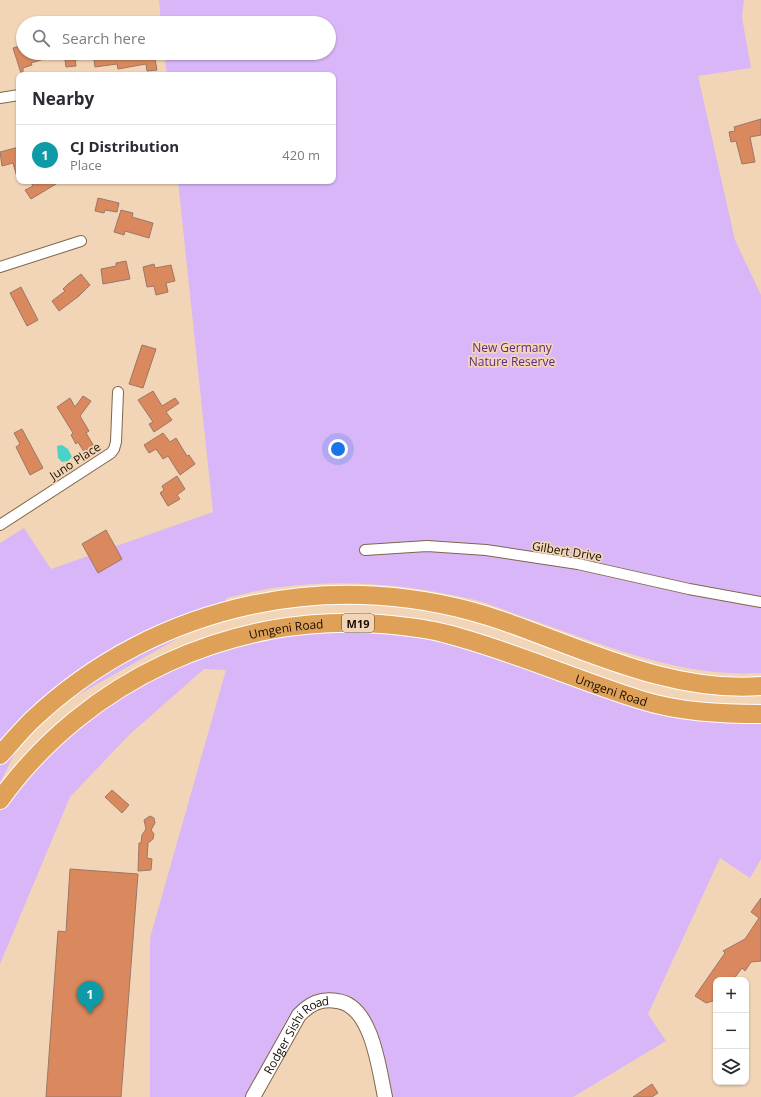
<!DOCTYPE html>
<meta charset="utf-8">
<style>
body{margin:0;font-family:"Open Sans",sans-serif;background:#f2f2f3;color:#2b2b33}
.controls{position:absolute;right:12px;bottom:12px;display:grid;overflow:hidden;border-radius:8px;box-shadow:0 1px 3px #0004}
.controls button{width:36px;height:36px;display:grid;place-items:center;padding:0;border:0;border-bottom:1px solid #e1e1e2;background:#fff;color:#2b2b33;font:20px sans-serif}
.you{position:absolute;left:338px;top:449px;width:14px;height:14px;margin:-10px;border:3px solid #fff;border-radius:50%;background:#1a73e8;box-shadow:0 0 0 6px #1a73e833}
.badge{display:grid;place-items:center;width:26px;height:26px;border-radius:50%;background:#db2777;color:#fff;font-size:13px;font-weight:700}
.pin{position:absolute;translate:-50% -33px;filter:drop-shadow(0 1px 2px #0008)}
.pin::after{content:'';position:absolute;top:21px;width:14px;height:12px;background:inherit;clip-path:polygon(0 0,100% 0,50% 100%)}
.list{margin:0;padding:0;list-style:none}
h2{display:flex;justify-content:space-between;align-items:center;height:52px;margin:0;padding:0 16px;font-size:17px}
h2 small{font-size:13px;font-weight:400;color:#7c7c81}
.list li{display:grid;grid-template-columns:26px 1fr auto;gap:12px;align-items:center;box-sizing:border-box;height:60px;padding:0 16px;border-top:1px solid #e1e1e2}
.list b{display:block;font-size:15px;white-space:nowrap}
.list p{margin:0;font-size:13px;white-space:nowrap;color:#7c7c81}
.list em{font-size:13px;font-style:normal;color:#7c7c81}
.icon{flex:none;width:22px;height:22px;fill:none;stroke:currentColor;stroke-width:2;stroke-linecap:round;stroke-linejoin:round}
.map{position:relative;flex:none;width:761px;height:1097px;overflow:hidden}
.search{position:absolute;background:#fff;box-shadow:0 1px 3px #0004;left:16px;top:16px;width:320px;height:44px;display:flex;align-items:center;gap:10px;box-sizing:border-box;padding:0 14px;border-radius:22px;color:#7c7c81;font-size:15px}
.panel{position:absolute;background:#fff;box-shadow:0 1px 3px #0004;left:16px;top:72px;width:320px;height:112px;border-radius:8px}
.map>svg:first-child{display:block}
</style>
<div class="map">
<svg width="761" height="1097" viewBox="0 0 761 1097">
<rect width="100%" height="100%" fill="#f2d5b6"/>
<path fill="#d8b6f7" d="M 159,0 L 744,0 L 742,17 L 751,68 L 698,76 L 735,240 L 761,295 L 761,673 C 677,678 597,642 518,615 C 501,609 484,601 466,598 C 406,584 342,579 280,587 C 262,589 244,594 226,598 L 228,610 L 30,722 L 0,783 L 0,543 L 24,528 L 51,569 L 213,512 L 178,181 L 333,181 L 333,75 L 167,75 L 164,53 L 329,53 L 329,23 L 161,23 Z
M 409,627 L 644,703 L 761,715 L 761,859 L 750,878 L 720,858 L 648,1014 L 666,1041 L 573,1097 L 386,1097 L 354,1007 L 306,1006 L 251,1097 L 150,1097 L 150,938 L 226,670 L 204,669 L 130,734 L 70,797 L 0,964 L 0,802 L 117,691 L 268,632 Z"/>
<path fill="#4bd2c8" d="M 62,445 L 68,449 L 72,457 L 68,461 L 62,462 L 58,458 L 57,446 Z"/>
<path fill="#da885d" stroke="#9b7866" d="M 23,45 L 23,53 L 57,53 L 57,55 L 31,63 L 32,65 L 23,68 L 23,72 L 21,73 L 13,48 Z
M 64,53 L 91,53 L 92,58 L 75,60 L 76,66 L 66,67 Z
M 93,53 L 154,53 L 157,70 L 147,71 L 146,64 L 118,69 L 117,64 L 95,67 Z
M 761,119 L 761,135 L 750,137 L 755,162 L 742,164 L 736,141 L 731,142 L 729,132 L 735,131 L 734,127 Z
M 19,147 L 19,177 L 17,177 L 13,163 L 2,166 L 0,152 Z
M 30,181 L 61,181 L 31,199 L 25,190 L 33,186 Z
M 98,198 L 119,203 L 117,212 L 105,210 L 104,213 L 95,211 Z
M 121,210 L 133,213 L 132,217 L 153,223 L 149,238 L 125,231 L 124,235 L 114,232 Z
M 126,261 L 130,279 L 103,284 L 101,269 L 116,266 L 116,263 Z
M 154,264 L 155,268 L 171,265 L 175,281 L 166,283 L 168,292 L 156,295 L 154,286 L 147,287 L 143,267 Z
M 81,274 L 90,285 L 79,296 L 59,311 L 52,301 L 65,291 L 63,289 L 68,284 Z
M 21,287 L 38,320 L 27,326 L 10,293 Z
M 142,345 L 156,349 L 143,388 L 129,384 Z
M 153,391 L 162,406 L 175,398 L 179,403 L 166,412 L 172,420 L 154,432 L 149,424 L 153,422 L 138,400 Z
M 83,396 L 91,401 L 80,416 L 89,431 L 86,433 L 94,446 L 84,452 L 78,442 L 76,444 L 71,435 L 73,433 L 57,407 L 70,398 L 75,407 Z
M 22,429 L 43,468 L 30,475 L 16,447 L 20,444 L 14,433 Z
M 163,433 L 170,442 L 176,438 L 187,456 L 189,455 L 195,464 L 180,475 L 168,456 L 163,459 L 156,449 L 149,453 L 144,445 Z
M 177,476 L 185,489 L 177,495 L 180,499 L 168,506 L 160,493 L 164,490 L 162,486 Z
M 106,530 L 122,559 L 98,573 L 82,544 Z
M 112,790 L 129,805 L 122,813 L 105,797 Z
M 150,816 L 154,818 L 155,823 L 151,830 L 154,834 L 153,839 L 147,844 L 148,844 L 147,858 L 152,859 L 151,870 L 138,871 L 139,843 L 141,843 L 142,835 L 146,829 L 144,820 Z
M 70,869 L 138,874 L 121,1097 L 46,1097 L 58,931 L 66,932 Z
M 761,898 L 761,961 L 751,962 L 745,971 L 742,968 L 733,980 L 716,980 L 716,1000 L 706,1003 L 695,996 L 725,953 L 723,951 L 745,939 L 759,918 L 751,912 Z
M 652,1084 L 658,1093 L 652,1097 L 633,1097 Z"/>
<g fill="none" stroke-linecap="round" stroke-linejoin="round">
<defs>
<path id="street" d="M 0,98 L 19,95
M 0,267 L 81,241
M 0,525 L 111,453 L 114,449 L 116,442 L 118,392
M 365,550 L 427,546 L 486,550 L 578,564 L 689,589 L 761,602"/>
<g id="secondary">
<path id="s1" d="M 253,1097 L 299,1015 C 310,1004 320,998 337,1001 C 372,1005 379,1069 385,1097"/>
</g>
<g id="highway">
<path d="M 0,755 C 10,744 20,732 31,721 C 157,601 339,564 503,621 C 586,650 671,693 761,686"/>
<path id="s2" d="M 0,800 C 86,680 234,612 381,624 C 403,626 426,628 447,634 C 513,651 576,680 641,700 C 679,712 721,714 761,714"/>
</g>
</defs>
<use href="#street" stroke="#80664b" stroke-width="12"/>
<use href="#secondary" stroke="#80664b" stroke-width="16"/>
<use href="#highway" stroke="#fff" stroke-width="20"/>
<use href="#street" stroke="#fff" stroke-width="10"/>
<use href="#secondary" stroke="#fff" stroke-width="14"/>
<use href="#highway" stroke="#dfa058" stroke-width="18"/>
</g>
<g text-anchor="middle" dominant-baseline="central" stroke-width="3.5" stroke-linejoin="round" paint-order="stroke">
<rect fill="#f2d5b6" stroke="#584939" stroke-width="1" x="342" y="614" width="32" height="18" rx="3"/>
<g font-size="11" font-weight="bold" fill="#160d03">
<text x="358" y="623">M19</text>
</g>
<g font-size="12" fill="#5f2b85" stroke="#f2d5b6">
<text x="512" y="347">New Germany<tspan x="512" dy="14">Nature Reserve</tspan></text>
</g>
<g font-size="12" fill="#160d03" stroke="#f2d5b6">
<text transform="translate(75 461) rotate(-33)">Juno Place</text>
<text transform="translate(567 551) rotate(9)">Gilbert Drive</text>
<text stroke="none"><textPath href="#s2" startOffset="343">Umgeni Road</textPath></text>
<text stroke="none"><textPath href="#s2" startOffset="679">Umgeni Road</textPath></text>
<text stroke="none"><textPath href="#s1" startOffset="78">Rodger Sishi Road</textPath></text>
</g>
</g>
</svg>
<div class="controls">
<button>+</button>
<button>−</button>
<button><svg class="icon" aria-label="layers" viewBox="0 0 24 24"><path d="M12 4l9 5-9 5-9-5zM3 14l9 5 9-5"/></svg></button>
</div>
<div class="you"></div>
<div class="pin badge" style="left:90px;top:1014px;background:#0f9aa8">1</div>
<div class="search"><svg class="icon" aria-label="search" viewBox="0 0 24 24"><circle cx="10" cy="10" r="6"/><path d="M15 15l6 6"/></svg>Search here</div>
<section class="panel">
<h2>Nearby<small></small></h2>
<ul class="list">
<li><span class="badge" style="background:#0f9aa8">1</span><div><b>CJ Distribution</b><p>Place</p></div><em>420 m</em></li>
</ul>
</section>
</div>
